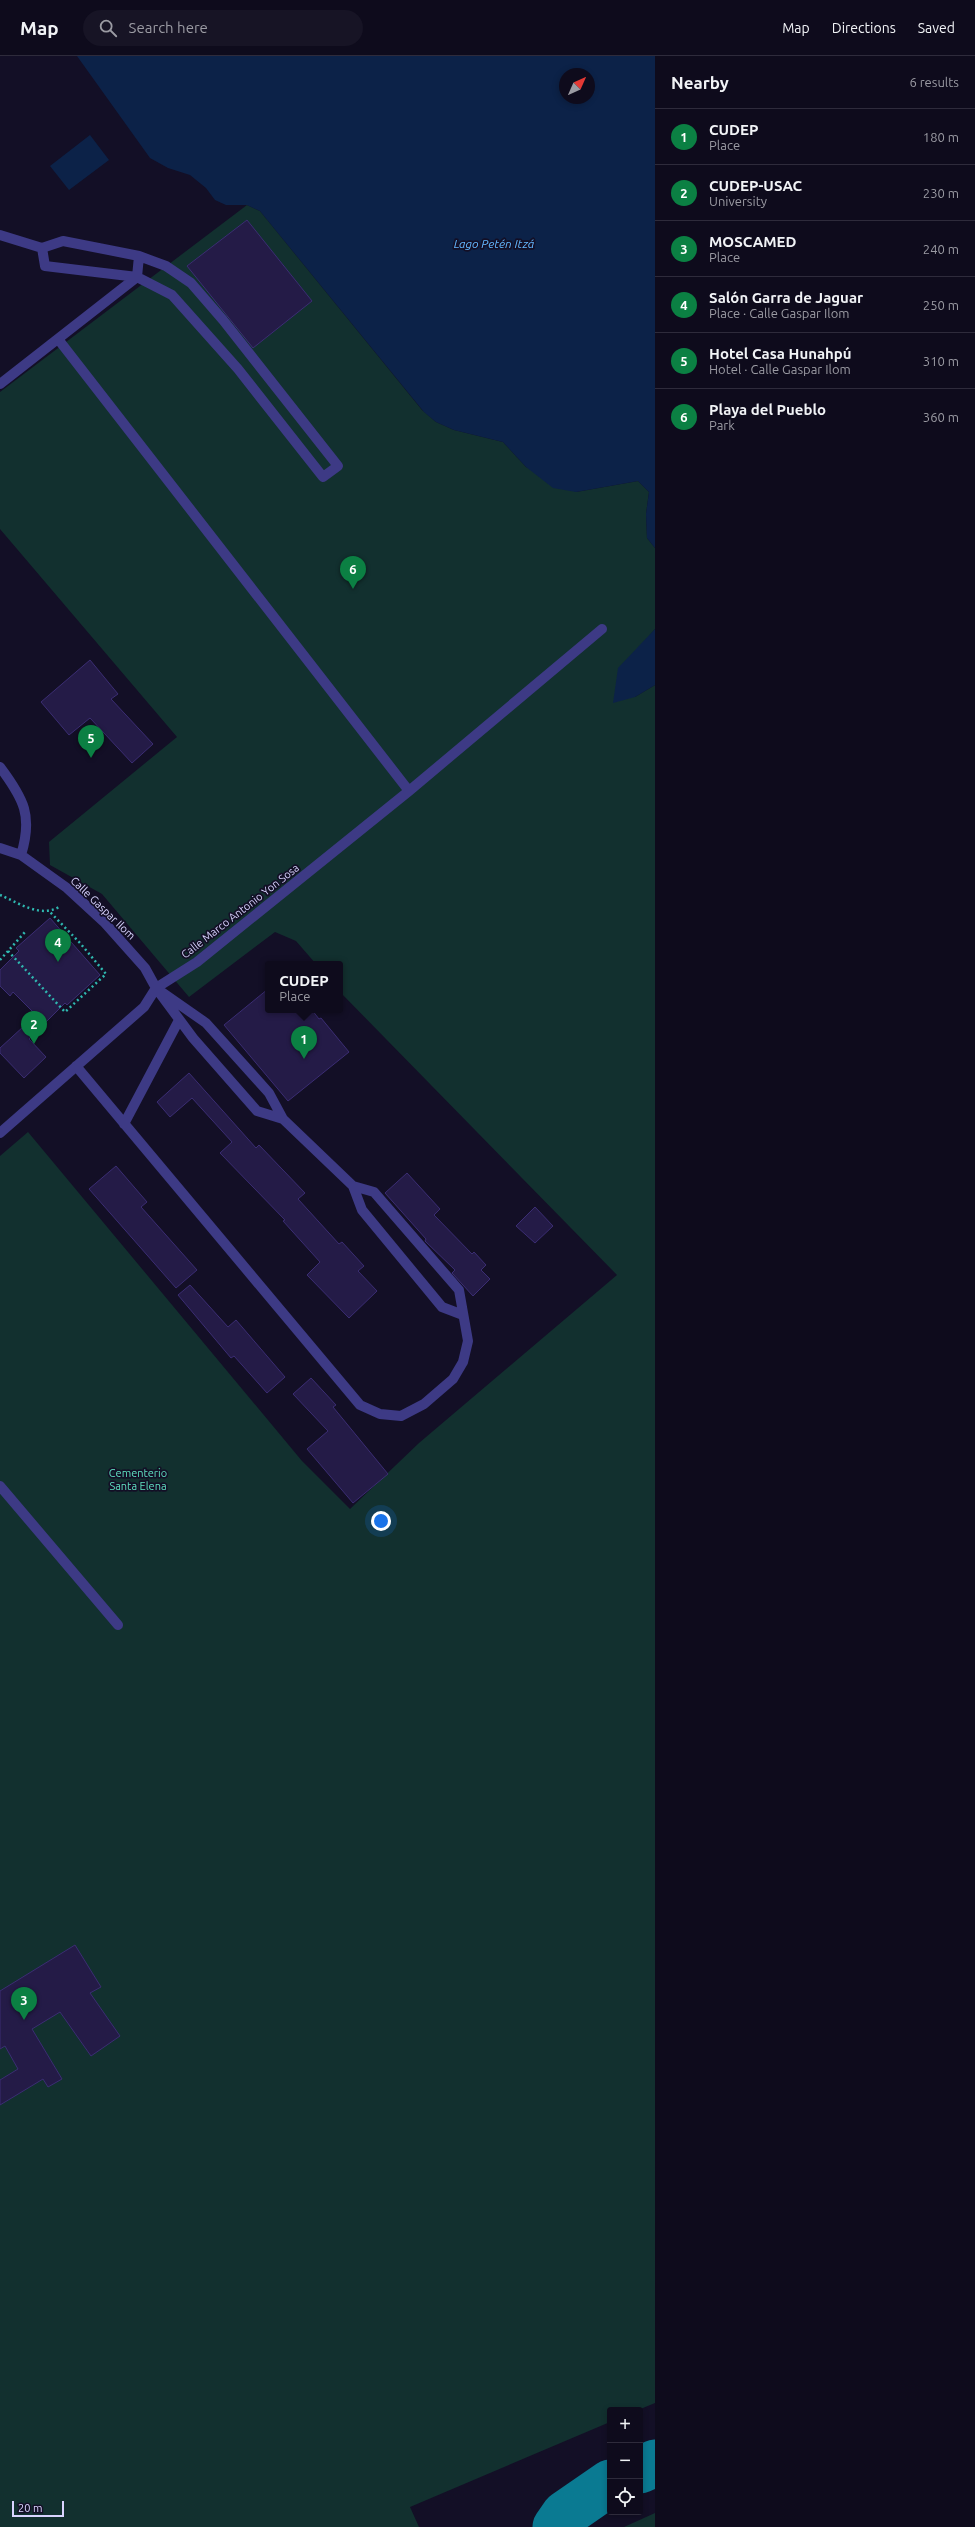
<!DOCTYPE html>
<meta charset="utf-8">
<style>
body{margin:0;font-family:Ubuntu,sans-serif;background:#171425;color:#f1f3f6}
.controls{position:absolute;right:12px;bottom:12px;display:grid;overflow:hidden;border-radius:4px;box-shadow:0 2px 6px #0003}
.controls button{width:36px;height:36px;display:grid;place-items:center;padding:0;border:0;border-bottom:1px solid #2e2b3b;background:#0e0b1c;color:#f1f3f6;font:20px sans-serif}
.compass{position:absolute;left:559px;top:12px;width:36px;height:36px;border-radius:50%;background:#0e0b1c;box-shadow:0 2px 6px #0003;rotate:45deg}
.scale{position:absolute;left:12px;bottom:10px;width:52px;box-sizing:border-box;padding-left:4px;border:2px solid #d9d4ff;border-top:0;font-size:11px;line-height:14px;white-space:nowrap;color:#d9d4ff;-webkit-text-stroke:3px #130f26;paint-order:stroke}
.you{position:absolute;left:381px;top:1465px;width:14px;height:14px;margin:-10px;border:3px solid #fff;border-radius:50%;background:#1a73e8;box-shadow:0 0 0 6px #1a73e833}
.badge{display:grid;place-items:center;width:26px;height:26px;border-radius:50%;background:#0b8043;color:#fff;font-size:13px;font-weight:700}
.pin{position:absolute;translate:-50% -33px;filter:drop-shadow(0 1px 2px #0008)}
.pin::after{content:'';position:absolute;top:21px;width:14px;height:12px;background:inherit;clip-path:polygon(0 0,100% 0,50% 100%)}
.popup{position:absolute;left:265px;top:905px;width:78px;height:52px;box-sizing:border-box;display:grid;place-content:center;border-radius:4px;background:#0e0b1c;filter:drop-shadow(0 1px 3px #0005);font-size:13px;white-space:nowrap;color:#9b9ba3}
.popup b{font-size:15px;color:#f1f3f6}
.popup::after{content:'';position:absolute;left:50%;top:100%;margin-left:-8px;border:8px solid transparent;border-top-color:#0e0b1c}
.list{margin:0;padding:0;list-style:none}
h2{display:flex;justify-content:space-between;align-items:center;height:52px;margin:0;padding:0 16px;font-size:17px}
h2 small{font-size:13px;font-weight:400;color:#9b9ba3}
.list li{display:grid;grid-template-columns:26px 1fr auto;gap:12px;align-items:center;box-sizing:border-box;height:56px;padding:0 16px;border-top:1px solid #2e2b3b}
.list b{display:block;font-size:15px;white-space:nowrap}
.list p{margin:0;font-size:13px;white-space:nowrap;color:#9b9ba3}
.list em{font-size:13px;font-style:normal;color:#9b9ba3}
.icon{flex:none;width:22px;height:22px;fill:none;stroke:currentColor;stroke-width:2;stroke-linecap:round;stroke-linejoin:round}
.map{position:relative;flex:none;width:655px;height:2471px;overflow:hidden}
header{display:flex;align-items:center;gap:24px;box-sizing:border-box;height:56px;padding:0 20px;background:#0e0b1c;border-bottom:1px solid #2e2b3b}
header strong{font-size:19px}
nav{display:flex;gap:22px;margin-inline-start:auto;font-size:14px}
.search{width:280px;height:36px;background:#171425;display:flex;align-items:center;gap:10px;box-sizing:border-box;padding:0 14px;border-radius:22px;color:#9b9ba3;font-size:15px}
main{display:flex}
aside{flex:1;background:#0e0b1c}
.map>svg:first-child{display:block}
</style>
<header>
<strong>Map</strong>
<div class="search"><svg class="icon" aria-label="search" viewBox="0 0 24 24"><circle cx="10" cy="10" r="6"/><path d="M15 15l6 6"/></svg>Search here</div>
<nav><a>Map</a><a>Directions</a><a>Saved</a></nav>
</header>
<main>
<div class="map">
<svg width="655" height="2471" viewBox="0 0 655 2471">
<rect width="100%" height="100%" fill="#130f26"/>
<path fill="#12302f" d="M 247,149 L 260,155 L 422,354 L 436,366 L 454,374 L 503,386 L 526,411 L 576,436 L 638,425 L 649,436 L 646,458 L 647,482 L 655,492 L 655,573 L 643,587 L 635,641 L 655,629 L 655,2347 L 638,2354 L 610,2354 L 610,2366 L 410,2451 L 419,2471 L 0,2471 L 0,1100 L 28,1076 L 302,1405 L 350,1453 L 419,1387 L 617,1219 L 340,936 L 340,908 L 316,908 L 296,885 L 275,876 L 189,941 L 102,838 L 50,809 L 49,786 L 177,681 L 0,473 L 0,336 Z
M 655,2457 L 655,2471 L 624,2471 Z"/>
<path fill="#0c2248" fill-rule="evenodd" d="M 77,0 L 655,0 L 655,492 L 647,482 L 646,458 L 649,436 L 638,425 L 576,436 L 553,432 L 526,411 L 503,386 L 454,374 L 436,366 L 424,356 L 260,155 L 247,149 L 226,149 L 215,144 L 206,132 L 190,119 L 168,112 L 150,102 ZM 565,18 L 589,18 L 589,42 L 565,42 Z
M 90,79 L 109,104 L 69,134 L 50,110 Z
M 655,573 L 655,629 L 635,641 L 613,647 L 618,612 Z"/>
<g fill="none" stroke-linecap="round" stroke-linejoin="round">
<path stroke="#0a7a92" stroke-width="47" d="M 640,2414 L 655,2407
M 556,2471 L 565,2458 L 610,2427"/>
</g>
<path fill="#241b47" stroke="#3b2d73" d="M 247,164 L 312,245 L 253,292 L 187,210 Z
M 90,604 L 118,638 L 111,643 L 153,688 L 132,707 L 90,662 L 69,679 L 41,646 Z
M 50,862 L 100,919 L 67,949 L 65,947 L 29,983 L 46,1001 L 24,1022 L 0,997 L 0,992 L 36,959 L 13,936 L 10,940 L 0,930 L 0,914 L 19,895 L 16,892 Z
M 268,933 L 268,954 L 312,954 L 319,963 L 321,962 L 349,996 L 288,1045 L 224,969 Z
M 189,1017 L 256,1092 L 259,1089 L 305,1137 L 298,1143 L 339,1188 L 342,1186 L 364,1210 L 358,1215 L 377,1235 L 349,1262 L 307,1219 L 320,1206 L 283,1165 L 285,1164 L 220,1097 L 232,1086 L 192,1042 L 170,1061 L 157,1046 Z
M 116,1110 L 147,1146 L 141,1151 L 197,1214 L 176,1232 L 89,1133 Z
M 407,1117 L 440,1153 L 434,1159 L 472,1198 L 474,1196 L 486,1209 L 481,1214 L 490,1223 L 473,1240 L 452,1217 L 455,1214 L 425,1185 L 426,1183 L 385,1137 Z
M 535,1151 L 553,1170 L 535,1187 L 516,1170 Z
M 190,1229 L 228,1271 L 236,1264 L 285,1321 L 267,1337 L 234,1300 L 231,1302 L 178,1239 Z
M 311,1322 L 336,1349 L 333,1351 L 388,1418 L 353,1447 L 307,1393 L 328,1375 L 293,1338 Z
M 75,1889 L 101,1931 L 90,1937 L 120,1980 L 91,2000 L 60,1956 L 32,1973 L 62,2023 L 48,2031 L 43,2023 L 0,2049 L 0,2024 L 18,2013 L 5,1990 L 0,1993 L 0,1935 Z"/>
<g fill="none" stroke-linecap="round" stroke-linejoin="round">
<path stroke="#2fb8b0" stroke-width="2.5" stroke-dasharray="2 3" stroke-linecap="butt" d="M 0,839 C 19,847 40,862 59,851
M 8,895 L 65,956 L 106,918 L 80,887 L 50,856
M 0,904 L 25,876"/>
<path stroke="#3d3a85" stroke-width="10" d="M 0,179 L 42,192 L 63,185 L 139,200 L 166,210 L 191,227 L 223,264 L 338,410 L 323,421 L 238,313 L 172,239 L 137,221 L 45,210 L 42,192
M 58,283 L 409,735
M 0,328 L 137,221 L 139,200
M 0,711 C 24,743 33,760 21,799
M 0,792 L 21,799 L 67,832 L 104,866 L 145,912 L 156,932 L 193,982 L 257,1055 L 283,1063
M 76,1010 L 360,1349 L 380,1358 L 401,1360 L 424,1348 L 453,1323 L 463,1306 L 468,1285 L 459,1234 L 374,1136 L 353,1130 L 283,1063 L 269,1037 L 206,967 L 156,932
M 124,1068 L 179,964
M 0,1077 L 144,951 L 156,932 L 197,906 L 409,735 L 602,573
M 353,1130 L 362,1154 L 442,1251 L 463,1259
M 0,1430 L 118,1569"/>
</g>
<g text-anchor="middle" dominant-baseline="central" stroke-width="3.5" stroke-linejoin="round" paint-order="stroke">
<g font-size="11" fill="#d9d4ff" stroke="#130f26">
<text transform="translate(103 852) rotate(44)">Calle Gaspar Ilom</text>
<text transform="translate(240 855) rotate(-38)">Calle Marco Antonio Yon Sosa</text>
</g>
<g font-size="11" fill="#5fe0c0" stroke="#130f26">
<text x="138" y="1417">Cementerio<tspan x="138" dy="13">Santa Elena</tspan></text>
</g>
<g font-size="12" font-style="italic" fill="#62b6ff" stroke="#130f26">
<text x="494" y="187">Lago Petén Itzá</text>
</g>
</g>
</svg>
<div class="controls">
<button>+</button>
<button>−</button>
<button><svg class="icon" aria-label="locate" viewBox="0 0 24 24"><circle cx="12" cy="12" r="6"/><path d="M12 2v4M12 18v4M2 12h4M18 12h4"/></svg></button>
</div>
<svg class="compass" viewBox="-18 -18 36 36"><path d="M0-13l5 13h-10z" fill="#e53935"/><path d="M0 13l5-13h-10z" fill="#9b9ba3"/></svg>
<div class="scale">20 m</div>
<div class="you"></div>
<div class="pin badge" style="left:304px;top:1003px">1</div>
<div class="popup"><b>CUDEP</b>Place</div>
<div class="pin badge" style="left:34px;top:988px">2</div>
<div class="pin badge" style="left:24px;top:1964px">3</div>
<div class="pin badge" style="left:58px;top:906px">4</div>
<div class="pin badge" style="left:91px;top:702px">5</div>
<div class="pin badge" style="left:353px;top:533px">6</div>
</div>
<aside>
<h2>Nearby<small>6 results</small></h2>
<ul class="list">
<li><span class="badge">1</span><div><b>CUDEP</b><p>Place</p></div><em>180 m</em></li>
<li><span class="badge">2</span><div><b>CUDEP-USAC</b><p>University</p></div><em>230 m</em></li>
<li><span class="badge">3</span><div><b>MOSCAMED</b><p>Place</p></div><em>240 m</em></li>
<li><span class="badge">4</span><div><b>Salón Garra de Jaguar</b><p>Place · Calle Gaspar Ilom</p></div><em>250 m</em></li>
<li><span class="badge">5</span><div><b>Hotel Casa Hunahpú</b><p>Hotel · Calle Gaspar Ilom</p></div><em>310 m</em></li>
<li><span class="badge">6</span><div><b>Playa del Pueblo</b><p>Park</p></div><em>360 m</em></li>
</ul>
</aside>
</main>
